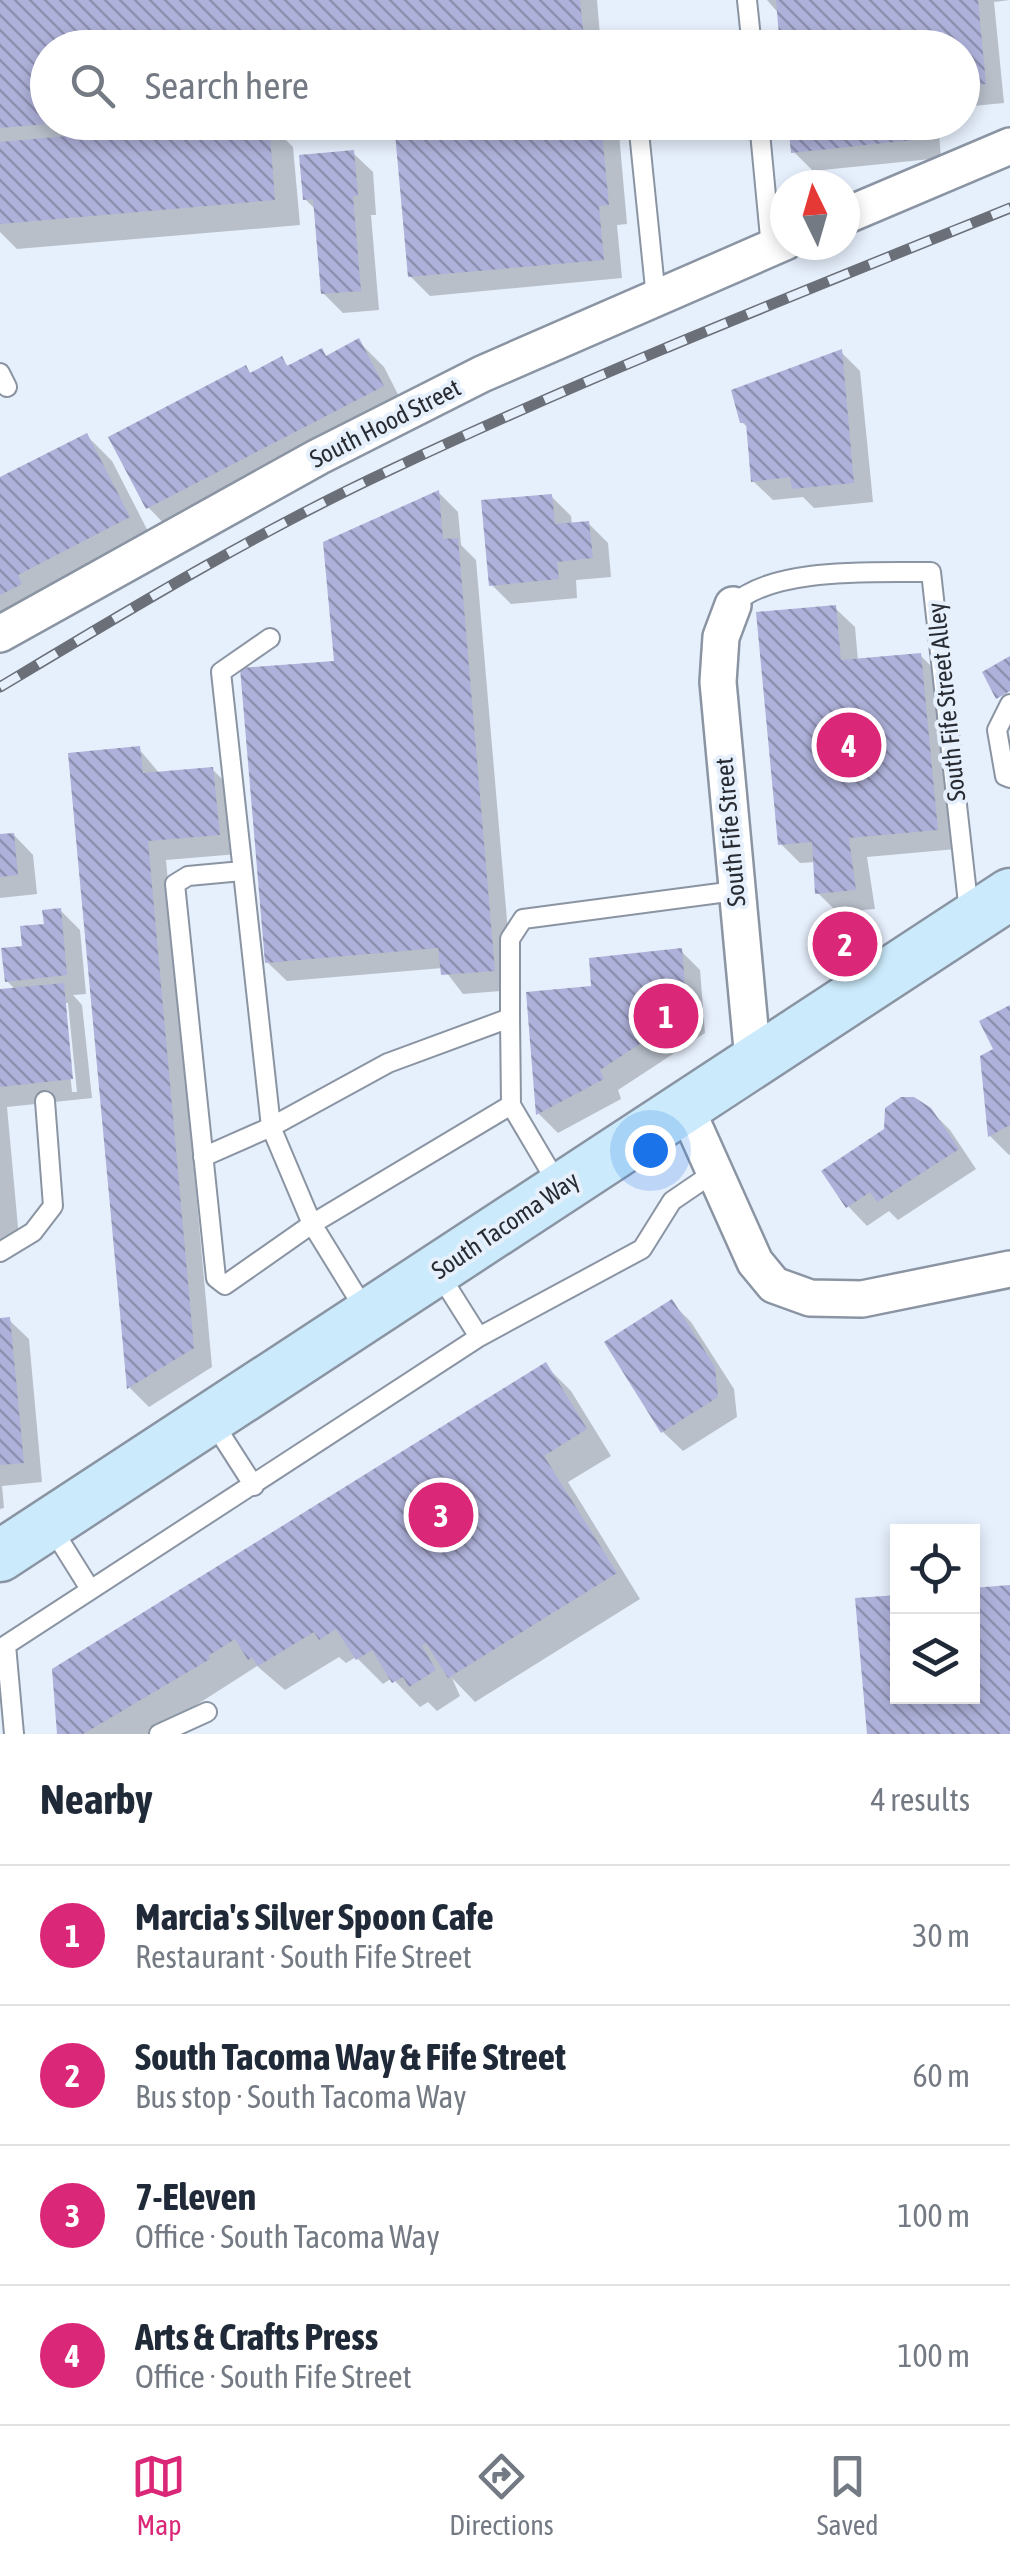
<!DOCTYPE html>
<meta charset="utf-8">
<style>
body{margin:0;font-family:"Asap Condensed",sans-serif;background:#f2f2f3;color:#1f2937}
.controls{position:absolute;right:30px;bottom:30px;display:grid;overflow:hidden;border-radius:0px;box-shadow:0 5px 15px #0003}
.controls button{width:90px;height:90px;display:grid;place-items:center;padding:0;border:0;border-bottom:2px solid #e0e1e3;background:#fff;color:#1f2937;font:50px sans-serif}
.compass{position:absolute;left:770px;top:170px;width:90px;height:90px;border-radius:50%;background:#fff;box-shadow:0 5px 15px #0003;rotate:355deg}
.you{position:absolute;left:650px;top:1150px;width:35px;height:35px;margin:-25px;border:8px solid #fff;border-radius:50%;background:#1a73e8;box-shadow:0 0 0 15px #1a73e833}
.badge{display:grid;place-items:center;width:65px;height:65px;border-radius:50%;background:#db2777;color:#fff;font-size:32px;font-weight:700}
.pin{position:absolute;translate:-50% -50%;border:5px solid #fff;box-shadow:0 2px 10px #0006}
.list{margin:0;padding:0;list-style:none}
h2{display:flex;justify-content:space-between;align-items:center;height:130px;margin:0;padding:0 40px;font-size:42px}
h2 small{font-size:32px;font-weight:400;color:#747a83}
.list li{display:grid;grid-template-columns:65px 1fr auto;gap:30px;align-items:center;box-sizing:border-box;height:140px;padding:0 40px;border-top:2px solid #e0e1e3}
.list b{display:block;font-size:38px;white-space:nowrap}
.list p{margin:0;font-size:32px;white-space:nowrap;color:#747a83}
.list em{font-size:32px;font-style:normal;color:#747a83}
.icon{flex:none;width:55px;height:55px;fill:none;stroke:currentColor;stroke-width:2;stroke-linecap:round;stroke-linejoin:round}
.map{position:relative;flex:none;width:1010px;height:1734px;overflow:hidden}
.search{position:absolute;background:#fff;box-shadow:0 5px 15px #0003;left:30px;right:30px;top:30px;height:110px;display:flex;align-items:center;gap:25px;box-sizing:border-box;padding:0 35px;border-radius:55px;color:#747a83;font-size:38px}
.sheet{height:690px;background:#fff}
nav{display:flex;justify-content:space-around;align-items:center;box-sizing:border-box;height:140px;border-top:2px solid #e0e1e3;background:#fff;font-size:28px;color:#747a83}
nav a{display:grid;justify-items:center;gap:5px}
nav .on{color:#db2777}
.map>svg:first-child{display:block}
</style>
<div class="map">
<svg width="1010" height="1734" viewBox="0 0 1010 1734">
<defs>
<pattern id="building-back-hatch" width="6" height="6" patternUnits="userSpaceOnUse" patternTransform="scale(2.5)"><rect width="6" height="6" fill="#aeb1d9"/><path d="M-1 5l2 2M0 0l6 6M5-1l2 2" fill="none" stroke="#8e90b1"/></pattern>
</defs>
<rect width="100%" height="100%" fill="#e6effc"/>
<path fill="#0003" fill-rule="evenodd" d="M 0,0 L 597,0 L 601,48 L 48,48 L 48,122 L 285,122 L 270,124 L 293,147 L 300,225 L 17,249 L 0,232 Z
M 767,0 L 1010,0 L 994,2 L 1004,103 L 962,107 L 962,48 L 780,15 Z
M 396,122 L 618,122 L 627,224 L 617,225 L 622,278 L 430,296 L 410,276 Z
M 790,122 L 938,122 L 941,158 L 813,171 L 793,151 Z
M 353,153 L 373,172 L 376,215 L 371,215 L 379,310 L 343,313 L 323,293 L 316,210 L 305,199 Z
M 359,342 L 384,367 L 407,412 L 173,533 L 148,507 L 246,368 L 252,375 L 282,360 L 289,367 L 321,351 L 328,358 Z
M 841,352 L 860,371 L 873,502 L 814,508 L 803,497 L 773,500 L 753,481 L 749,429 L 742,422 Z
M 87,436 L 112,461 L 154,543 L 0,633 L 0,480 Z
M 439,493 L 458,512 L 461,545 L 476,560 L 513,990 L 463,994 L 443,968 L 287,981 L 267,962 Z
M 551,496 L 571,516 L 572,525 L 588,523 L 608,543 L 611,577 L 576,580 L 577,598 L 511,604 L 491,584 Z
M 835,608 L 855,627 L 858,661 L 920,655 L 940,675 L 956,849 L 867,857 L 875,909 L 837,912 L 817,892 L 816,862 L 800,863 L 780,843 Z
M 139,749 L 160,774 L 212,769 L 232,789 L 238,854 L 166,860 L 212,1367 L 149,1407 L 130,1388 L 71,755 Z
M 14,835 L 33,855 L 37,894 L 0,898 L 0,837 Z
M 60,910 L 80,930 L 86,994 L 73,995 L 82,1005 L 92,1098 L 7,1107 L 20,1249 L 0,1251 L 0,991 L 16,990 L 7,981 L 25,948 ZM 63,1003 L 68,1003 L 77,1092 L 72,1092 Z
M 681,951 L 700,970 L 705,1033 L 618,1090 L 621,1099 L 558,1133 L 539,1114 L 529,994 L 594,988 Z
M 1010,1008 L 1010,1154 L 1009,1155 L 990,1136 L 997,1050 Z
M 930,1110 L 950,1130 L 976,1169 L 898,1220 L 889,1211 L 867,1226 L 848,1206 Z
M 671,1302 L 691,1322 L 734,1389 L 737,1417 L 683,1451 L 663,1432 Z
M 0,1320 L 9,1320 L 29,1339 L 42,1482 L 2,1486 L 4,1508 L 0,1509 Z
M 545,1365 L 571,1391 L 611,1456 L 568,1482 L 640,1599 L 475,1702 L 452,1678 L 460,1696 L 437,1711 L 428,1702 L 420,1707 L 392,1678 L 383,1684 L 356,1657 L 346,1663 L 339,1657 L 285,1690 L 257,1666 L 151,1734 L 59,1734 Z"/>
<path fill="url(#building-back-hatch)" d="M 0,0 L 580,0 L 585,48 L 48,48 L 48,124 L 0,128 Z
M 776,0 L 978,0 L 986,84 L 962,86 L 962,48 L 780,48 Z
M 224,122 L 269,122 L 275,200 L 0,224 L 0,142 Z
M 394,122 L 601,122 L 609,205 L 599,206 L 604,260 L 408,277 Z
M 788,122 L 921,122 L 923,139 L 791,153 Z
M 354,150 L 358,196 L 353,196 L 361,291 L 321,294 L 313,199 L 303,200 L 299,155 Z
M 359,338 L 384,386 L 146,509 L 108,437 L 246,365 L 250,373 L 282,356 L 287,366 L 322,348 L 326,356 Z
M 842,349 L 854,483 L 792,489 L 790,477 L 751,482 L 746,423 L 740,423 L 731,390 Z
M 87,433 L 130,517 L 18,575 L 22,584 L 0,595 L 0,477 Z
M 439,490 L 443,539 L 458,538 L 495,971 L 441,975 L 438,948 L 265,963 L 240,668 L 334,661 L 323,542 Z
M 552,494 L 555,524 L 589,521 L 593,558 L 557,562 L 559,579 L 489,586 L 481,500 Z
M 836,605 L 841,660 L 921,653 L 938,830 L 849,838 L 856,890 L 815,894 L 812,842 L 778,845 L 756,612 Z
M 1010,656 L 1010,691 L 996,699 L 982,672 Z
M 140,746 L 143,773 L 213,767 L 220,835 L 148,841 L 194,1348 L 127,1389 L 68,753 Z
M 14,833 L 18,875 L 0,877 L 0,834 Z
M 61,908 L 67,975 L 5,982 L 1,948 L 22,946 L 20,926 L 44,924 L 42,910 Z
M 682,948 L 687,1013 L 600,1070 L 604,1079 L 536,1115 L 526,992 L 591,986 L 589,958 Z
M 64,983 L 73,1079 L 0,1087 L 0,989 Z
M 1010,1005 L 1010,1125 L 988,1137 L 980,1056 L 993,1049 L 979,1021 Z
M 901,1097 L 914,1097 L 931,1108 L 959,1149 L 877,1202 L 870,1192 L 846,1208 L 821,1171 L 884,1129 L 885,1108 Z
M 672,1299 L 715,1367 L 718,1397 L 661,1433 L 604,1342 Z
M 10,1317 L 24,1463 L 0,1465 L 0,1318 Z
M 546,1362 L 587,1429 L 544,1456 L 617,1573 L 448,1678 L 426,1643 L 422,1646 L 436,1670 L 409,1687 L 403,1677 L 392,1683 L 372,1650 L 356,1660 L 336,1629 L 319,1640 L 314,1632 L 258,1666 L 252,1657 L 248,1660 L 235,1639 L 208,1656 L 210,1659 L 83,1734 L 57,1734 L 52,1669 Z
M 1010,1585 L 1010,1734 L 867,1734 L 855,1598 L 898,1595 L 898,1696 L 972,1696 L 972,1588 Z"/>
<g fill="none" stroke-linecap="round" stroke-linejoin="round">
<defs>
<path id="service" d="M 747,0 L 752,48
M 638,122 L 656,298
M 759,122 L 771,248
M 0,373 L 7,387
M 733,605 C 772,566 878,573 931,572 L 969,912
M 270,638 L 221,672 L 271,1127 L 312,1224 L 365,1310
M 1010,704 L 997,730 L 1005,776 L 1010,778
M 242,871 L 188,876 L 175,884 L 216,1278 L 225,1285 L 312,1224 L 511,1105
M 510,1018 L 510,939 L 523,919 L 735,891
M 203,1157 L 271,1127 L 388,1063 L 510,1018 L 511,1105 L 560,1188
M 0,1252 L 33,1232 L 53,1206 L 45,1101
M 438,1272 L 479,1337
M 211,1419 L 254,1486
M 50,1525 L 90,1589
M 14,1734 L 6,1645 L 479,1337 L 642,1249 L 672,1201 L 716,1171
M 159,1734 L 207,1712"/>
<path id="minor" d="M 845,216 L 1010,146
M 733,605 L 721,637 L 718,682 L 753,1060
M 0,634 L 318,457 L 482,374 L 785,242
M 685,1106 L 755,1262 L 774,1285 L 810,1298 L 862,1299 L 1010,1269"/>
<path id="secondary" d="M 0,1556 L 1010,894"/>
</defs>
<use href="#service" stroke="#8a94a3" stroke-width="22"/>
<use href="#minor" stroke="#8a94a3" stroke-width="40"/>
<use href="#secondary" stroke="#8a94a3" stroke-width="55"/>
<use href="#service" stroke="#fff" stroke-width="18"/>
<use href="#minor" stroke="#fff" stroke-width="35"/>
<use href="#secondary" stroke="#cbebfc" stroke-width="50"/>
<defs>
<path id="rail" d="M 0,687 C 127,611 255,533 390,470 C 593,374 802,292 1010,208"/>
</defs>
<use href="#rail" stroke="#6a6f78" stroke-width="11"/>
<use href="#rail" stroke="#e6effc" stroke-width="8" stroke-dasharray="22" stroke-linecap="butt"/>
</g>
<g text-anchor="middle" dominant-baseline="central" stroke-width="8" stroke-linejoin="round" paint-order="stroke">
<g font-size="25" fill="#282c32" stroke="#e6effc">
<text transform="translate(385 423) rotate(-27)">South Hood Street</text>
<text transform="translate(946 702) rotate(-96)">South Fife Street Alley</text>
<text transform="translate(730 832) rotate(-95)">South Fife Street</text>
<text transform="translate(505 1225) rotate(-34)">South Tacoma Way</text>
</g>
</g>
</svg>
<div class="controls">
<button><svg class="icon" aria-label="locate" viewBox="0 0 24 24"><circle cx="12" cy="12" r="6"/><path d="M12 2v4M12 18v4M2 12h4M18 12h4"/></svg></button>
<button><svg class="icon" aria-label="layers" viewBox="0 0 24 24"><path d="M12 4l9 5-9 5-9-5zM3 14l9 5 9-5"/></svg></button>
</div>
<svg class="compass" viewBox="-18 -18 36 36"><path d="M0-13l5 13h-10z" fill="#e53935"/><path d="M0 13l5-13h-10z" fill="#747a83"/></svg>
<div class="you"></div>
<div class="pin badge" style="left:666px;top:1016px">1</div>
<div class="pin badge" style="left:845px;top:944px">2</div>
<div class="pin badge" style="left:441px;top:1515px">3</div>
<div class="pin badge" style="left:849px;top:745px">4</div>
<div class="search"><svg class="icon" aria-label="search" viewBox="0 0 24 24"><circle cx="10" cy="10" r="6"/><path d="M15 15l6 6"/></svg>Search here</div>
</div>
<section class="sheet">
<h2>Nearby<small>4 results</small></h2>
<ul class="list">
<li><span class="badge">1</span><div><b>Marcia's Silver Spoon Cafe</b><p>Restaurant · South Fife Street</p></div><em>30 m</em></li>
<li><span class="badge">2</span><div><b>South Tacoma Way &amp; Fife Street</b><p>Bus stop · South Tacoma Way</p></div><em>60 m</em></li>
<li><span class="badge">3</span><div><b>7-Eleven</b><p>Office · South Tacoma Way</p></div><em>100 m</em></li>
<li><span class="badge">4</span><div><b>Arts &amp; Crafts Press</b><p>Office · South Fife Street</p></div><em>100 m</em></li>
</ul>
</section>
<nav>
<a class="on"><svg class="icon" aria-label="map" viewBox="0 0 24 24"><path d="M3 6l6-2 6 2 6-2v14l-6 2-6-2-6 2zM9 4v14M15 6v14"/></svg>Map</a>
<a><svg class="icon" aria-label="directions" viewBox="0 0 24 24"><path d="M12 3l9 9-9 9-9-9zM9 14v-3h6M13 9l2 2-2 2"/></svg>Directions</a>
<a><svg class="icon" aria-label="saved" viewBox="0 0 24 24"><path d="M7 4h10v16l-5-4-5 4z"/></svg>Saved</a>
</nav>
